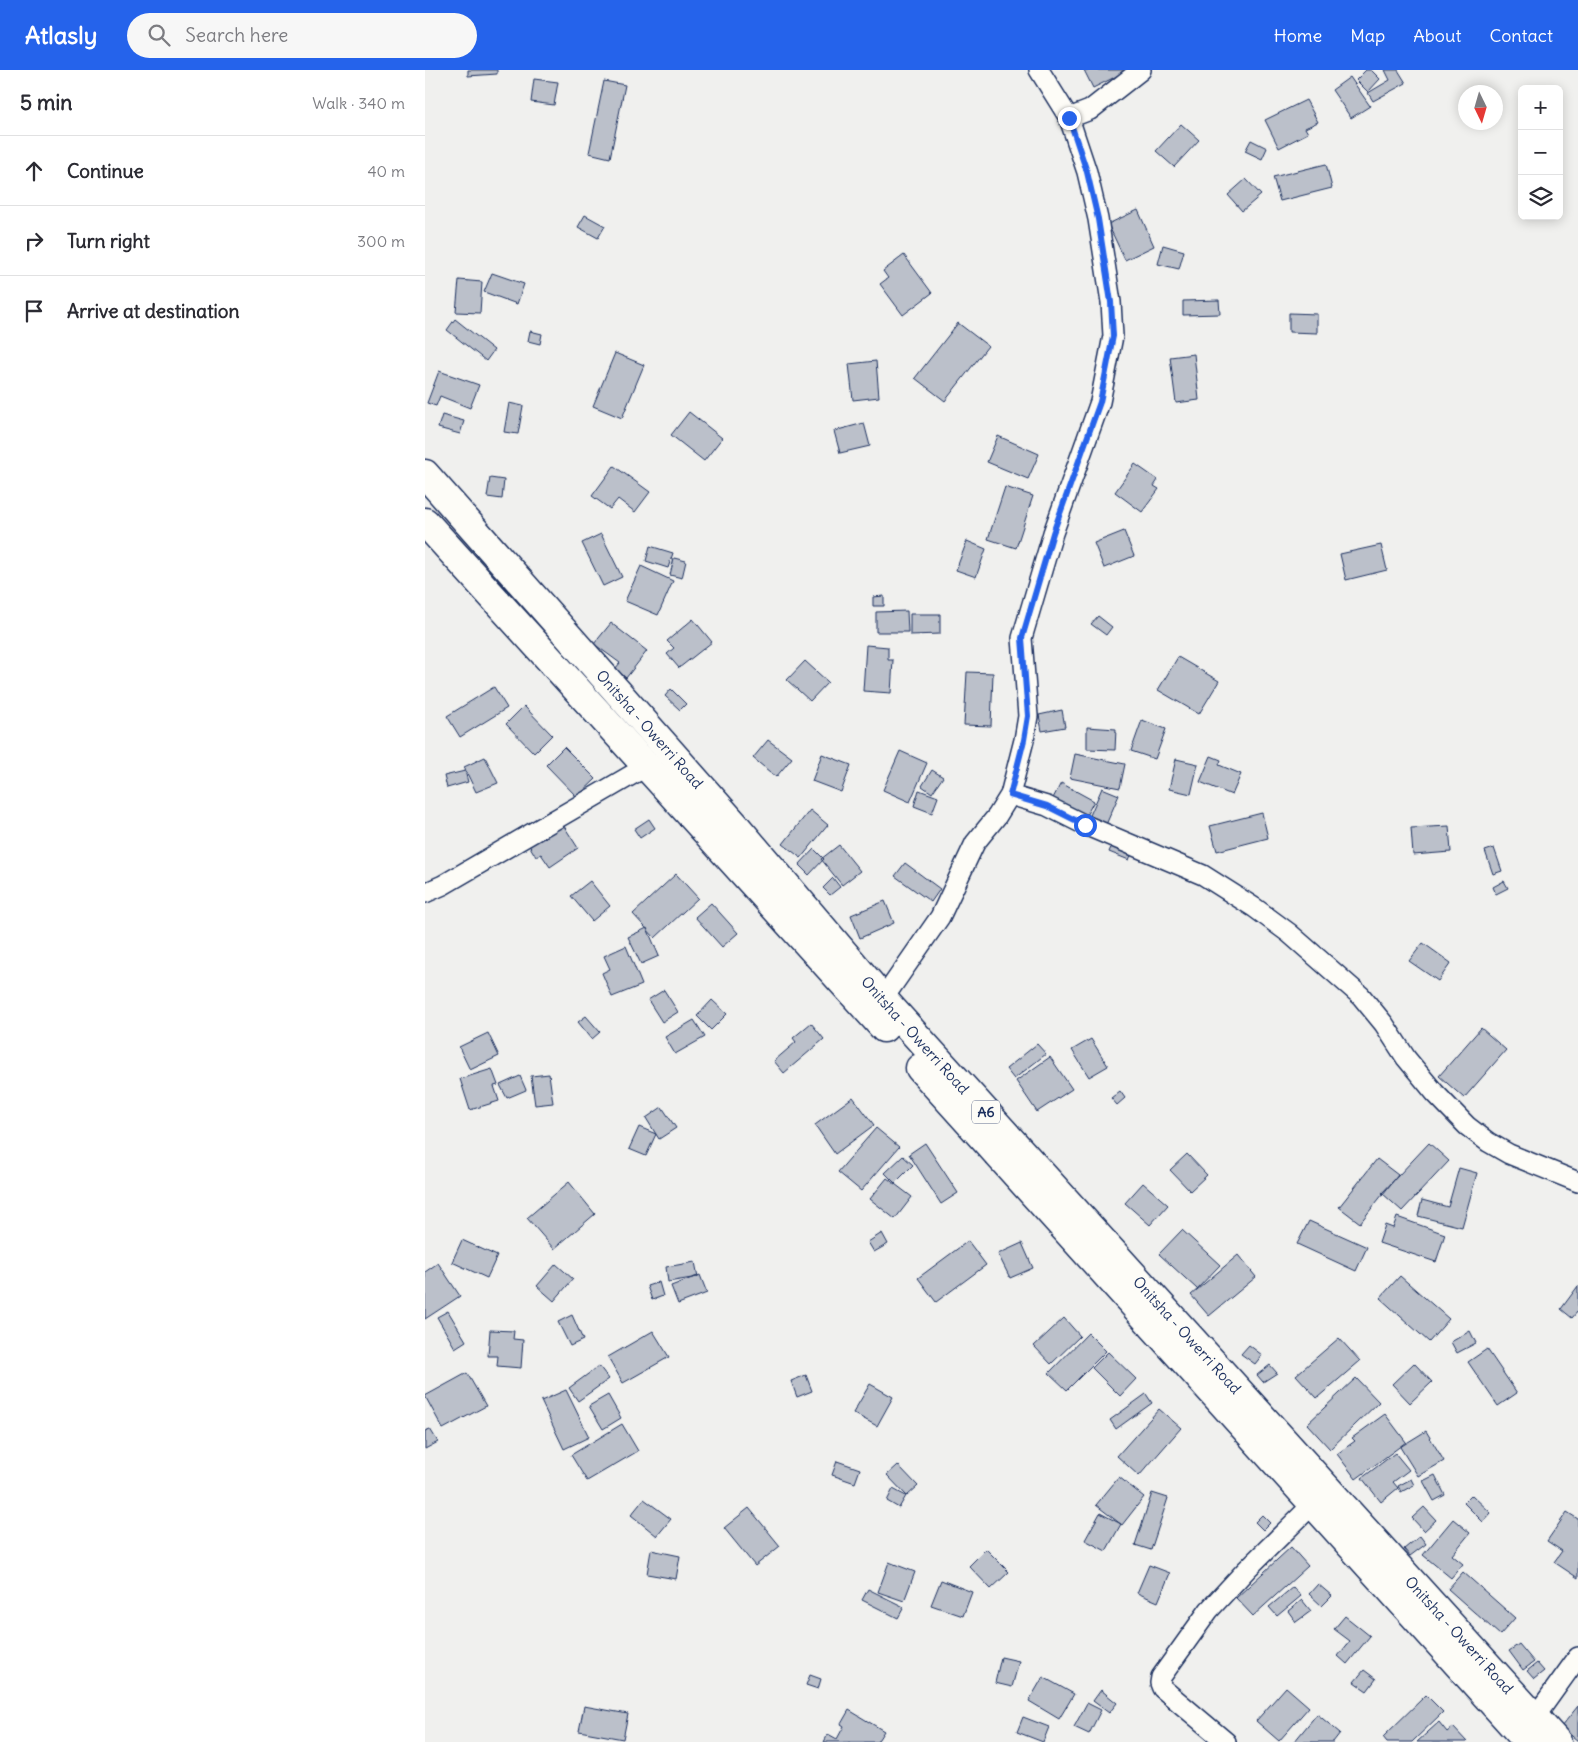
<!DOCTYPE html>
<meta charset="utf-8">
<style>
body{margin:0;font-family:Delius,sans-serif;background:#f7f7f7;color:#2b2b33}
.controls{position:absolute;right:15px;top:15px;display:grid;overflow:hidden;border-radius:8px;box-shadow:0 2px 12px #0003}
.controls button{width:45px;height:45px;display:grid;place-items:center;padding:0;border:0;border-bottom:1px solid #e1e1e2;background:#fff;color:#2b2b33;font:25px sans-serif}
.compass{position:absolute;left:1033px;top:15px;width:45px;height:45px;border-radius:50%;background:#fff;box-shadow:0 2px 12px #0003;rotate:175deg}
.stop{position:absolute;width:15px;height:15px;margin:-11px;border:4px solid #2563eb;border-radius:50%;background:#fff}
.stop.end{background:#2563eb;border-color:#fff;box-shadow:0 1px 5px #0008}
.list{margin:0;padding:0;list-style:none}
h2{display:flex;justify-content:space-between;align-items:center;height:65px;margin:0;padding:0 20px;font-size:21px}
h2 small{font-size:16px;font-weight:400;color:#7c7c81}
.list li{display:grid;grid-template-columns:32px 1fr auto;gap:15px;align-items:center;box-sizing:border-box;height:70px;padding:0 20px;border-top:1px solid #e1e1e2}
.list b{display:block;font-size:19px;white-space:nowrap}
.list em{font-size:16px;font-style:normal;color:#7c7c81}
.icon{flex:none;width:28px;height:28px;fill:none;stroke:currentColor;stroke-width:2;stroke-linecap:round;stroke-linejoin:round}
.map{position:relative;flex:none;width:1153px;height:1672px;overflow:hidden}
header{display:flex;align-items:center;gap:30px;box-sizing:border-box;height:70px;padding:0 25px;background:#2563eb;color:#fff}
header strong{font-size:24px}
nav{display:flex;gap:28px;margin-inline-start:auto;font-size:18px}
.search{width:350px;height:45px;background:#f7f7f7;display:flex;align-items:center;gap:12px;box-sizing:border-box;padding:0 18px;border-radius:28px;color:#7c7c81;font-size:19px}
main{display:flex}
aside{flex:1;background:#fff}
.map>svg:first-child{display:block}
</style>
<header>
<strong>Atlasly</strong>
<div class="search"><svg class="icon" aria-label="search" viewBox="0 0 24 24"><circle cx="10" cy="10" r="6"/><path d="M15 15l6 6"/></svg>Search here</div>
<nav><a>Home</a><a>Map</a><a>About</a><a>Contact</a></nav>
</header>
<main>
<aside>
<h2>5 min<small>Walk · 340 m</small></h2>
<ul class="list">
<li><svg class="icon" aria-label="ahead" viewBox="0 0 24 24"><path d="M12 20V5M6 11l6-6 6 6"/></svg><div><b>Continue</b></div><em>40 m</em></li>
<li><svg class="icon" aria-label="right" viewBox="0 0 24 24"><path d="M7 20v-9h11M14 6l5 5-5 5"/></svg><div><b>Turn right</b></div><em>300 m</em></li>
<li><svg class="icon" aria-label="arrive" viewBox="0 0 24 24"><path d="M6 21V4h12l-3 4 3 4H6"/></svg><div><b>Arrive at destination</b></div></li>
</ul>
</aside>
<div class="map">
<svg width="1153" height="1672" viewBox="0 0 1153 1672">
<rect width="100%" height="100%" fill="#f0f0ee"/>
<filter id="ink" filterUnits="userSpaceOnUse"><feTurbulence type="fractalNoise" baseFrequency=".02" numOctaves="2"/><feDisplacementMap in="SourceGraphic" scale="10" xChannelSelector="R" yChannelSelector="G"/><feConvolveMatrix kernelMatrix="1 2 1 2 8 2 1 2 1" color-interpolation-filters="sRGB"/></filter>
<g filter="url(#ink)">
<path fill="#bbc0ca" stroke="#1b2f5e" d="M 43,0 L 72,0 L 72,4 L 43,6 Z
M 659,0 L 704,0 L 668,18 Z
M 941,0 L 946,0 L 955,9 L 943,22 L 931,10 Z
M 960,0 L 973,0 L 981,13 L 948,31 L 943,23 L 965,10 Z
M 925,7 L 945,36 L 926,48 L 907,20 Z
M 109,9 L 133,12 L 129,35 L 106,32 Z
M 179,11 L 200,15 L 185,88 L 164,83 Z
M 881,30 L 893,52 L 880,58 L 883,63 L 854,78 L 840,50 Z
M 756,54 L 774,70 L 749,97 L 731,81 Z
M 826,70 L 842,78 L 837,89 L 820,81 Z
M 901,94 L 907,118 L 855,131 L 848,107 Z
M 821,109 L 836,125 L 817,141 L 803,125 Z
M 713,140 L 729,176 L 700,190 L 683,154 Z
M 160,145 L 180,156 L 173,168 L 153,157 Z
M 738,175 L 759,181 L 754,199 L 733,194 Z
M 479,185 L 507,223 L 478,245 L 455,214 L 463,208 L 458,201 Z
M 67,203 L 99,214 L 92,234 L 59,222 Z
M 34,210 L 57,212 L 55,243 L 31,242 Z
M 794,230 L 795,244 L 758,245 L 758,231 Z
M 864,243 L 892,244 L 892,263 L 864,262 Z
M 30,249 L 69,280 L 61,291 L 22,260 Z
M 533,253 L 563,276 L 520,331 L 490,308 Z
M 105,261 L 117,264 L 115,274 L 103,271 Z
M 190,283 L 219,295 L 197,348 L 168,336 Z
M 769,284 L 774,330 L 751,333 L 745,287 Z
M 451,291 L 454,327 L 428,330 L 424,294 Z
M 14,301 L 54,315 L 45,338 L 15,326 L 11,336 L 2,333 Z
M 84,333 L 98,336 L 93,364 L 79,362 Z
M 264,342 L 297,368 L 279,391 L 246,365 Z
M 17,345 L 39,351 L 35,364 L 13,358 Z
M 439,353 L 445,376 L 415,383 L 409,361 Z
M 573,366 L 614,384 L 603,409 L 562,392 Z
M 710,394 L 733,410 L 729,416 L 734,419 L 717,442 L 690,422 Z
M 189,396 L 225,422 L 210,442 L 193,429 L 185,439 L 167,426 Z
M 65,408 L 79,410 L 77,429 L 62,427 Z
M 580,417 L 608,426 L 591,478 L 563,469 Z
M 699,461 L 709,486 L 679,498 L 669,473 Z
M 176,464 L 197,507 L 178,516 L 157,473 Z
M 542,471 L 561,479 L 551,507 L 531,500 Z
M 956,475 L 962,500 L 921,510 L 915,484 Z
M 225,476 L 248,483 L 243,498 L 221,491 Z
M 249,488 L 261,491 L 257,508 L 245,505 Z
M 216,496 L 248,511 L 233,545 L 200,531 Z
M 459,526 L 459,536 L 448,536 L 448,527 Z
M 482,541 L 483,562 L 451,562 L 451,542 Z
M 485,544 L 515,544 L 515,564 L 485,565 Z
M 673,546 L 687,557 L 681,565 L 666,554 Z
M 268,549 L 287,572 L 254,598 L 242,584 L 249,578 L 242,571 Z
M 186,553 L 222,581 L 201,608 L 190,599 L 195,593 L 169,574 Z
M 441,575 L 463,577 L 463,590 L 468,590 L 466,623 L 438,621 Z
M 753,587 L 794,611 L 774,644 L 733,620 Z
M 380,591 L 403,612 L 385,631 L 362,610 Z
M 542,602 L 568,603 L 566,656 L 539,655 Z
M 69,617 L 82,638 L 35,667 L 22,646 Z
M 246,619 L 261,634 L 255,640 L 240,626 Z
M 99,636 L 127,665 L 109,683 L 81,654 Z
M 637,640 L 640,657 L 617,661 L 614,645 Z
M 717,650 L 741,659 L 730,689 L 706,681 Z
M 662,657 L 691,659 L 690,680 L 662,679 Z
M 343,670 L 367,688 L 351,707 L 328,688 Z
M 139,677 L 171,709 L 152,727 L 121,695 Z
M 475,681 L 502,693 L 485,732 L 458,720 Z
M 397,684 L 426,695 L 416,722 L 387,711 Z
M 650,684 L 700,694 L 695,718 L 645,708 Z
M 786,686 L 796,690 L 794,695 L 816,704 L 807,725 L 775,712 Z
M 60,687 L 73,713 L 51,722 L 39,697 Z
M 751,689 L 773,694 L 766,724 L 744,719 Z
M 507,700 L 518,707 L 507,723 L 497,716 Z
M 40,701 L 43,712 L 22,718 L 19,706 Z
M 636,713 L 669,731 L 658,751 L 625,734 Z
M 677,718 L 694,725 L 676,766 L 659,759 Z
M 494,720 L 513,727 L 507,743 L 489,736 Z
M 385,740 L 403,755 L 376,788 L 358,774 Z
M 837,743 L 843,768 L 792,781 L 785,756 Z
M 224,749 L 230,758 L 215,768 L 209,759 Z
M 137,753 L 153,778 L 125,797 L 116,784 L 111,787 L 104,775 Z
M 1024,756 L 1026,782 L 988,785 L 986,758 Z
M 690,768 L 710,776 L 704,790 L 684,782 Z
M 414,775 L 435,801 L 417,815 L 396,789 Z
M 1069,778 L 1077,801 L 1068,804 L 1060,781 Z
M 389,779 L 399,789 L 384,805 L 374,795 Z
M 480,793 L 515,819 L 506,832 L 470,806 Z
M 251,804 L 273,828 L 230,868 L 208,844 Z
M 408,808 L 415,817 L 405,825 L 398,818 Z
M 165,811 L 185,836 L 167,851 L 146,826 Z
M 1079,811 L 1083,818 L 1071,824 L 1068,817 Z
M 460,831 L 469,853 L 435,868 L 426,845 Z
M 286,833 L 313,863 L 297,877 L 270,847 Z
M 222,858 L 234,886 L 216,894 L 203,867 Z
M 998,873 L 1026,893 L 1013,911 L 984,891 Z
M 201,876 L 217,915 L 187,927 L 177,903 L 185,899 L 179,886 Z
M 239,920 L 253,942 L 237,952 L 223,930 Z
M 287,930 L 302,944 L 286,960 L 272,946 Z
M 161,946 L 175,962 L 167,969 L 153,952 Z
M 269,950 L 280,967 L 250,984 L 240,967 Z
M 386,953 L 399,969 L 359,1003 L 349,991 L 371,972 L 368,968 Z
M 1056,958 L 1081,980 L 1039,1028 L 1014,1006 Z
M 63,963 L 74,986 L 45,1000 L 34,977 Z
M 666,969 L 683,996 L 664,1007 L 647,980 Z
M 612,974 L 621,984 L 589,1009 L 581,999 Z
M 625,987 L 647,1019 L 612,1042 L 591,1011 Z
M 67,999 L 73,1015 L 69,1016 L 74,1031 L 45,1040 L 35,1009 Z
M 124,1004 L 128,1033 L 110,1035 L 106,1006 Z
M 95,1006 L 101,1020 L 82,1028 L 75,1015 Z
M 695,1021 L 700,1028 L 692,1035 L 686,1028 Z
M 428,1027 L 449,1055 L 410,1084 L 390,1055 Z
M 237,1037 L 251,1058 L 234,1069 L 221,1048 Z
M 214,1057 L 231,1064 L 221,1086 L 204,1079 Z
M 451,1058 L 474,1077 L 436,1121 L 413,1102 Z
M 500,1073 L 533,1123 L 516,1134 L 484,1084 Z
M 1004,1073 L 1024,1091 L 977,1141 L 957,1123 Z
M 762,1084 L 782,1105 L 765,1121 L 745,1100 Z
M 478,1086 L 488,1095 L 470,1113 L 460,1103 Z
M 952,1089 L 973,1105 L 935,1153 L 914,1137 Z
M 1034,1098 L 1052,1103 L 1037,1157 L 993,1146 L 997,1130 L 1023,1137 Z
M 462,1108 L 487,1127 L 470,1149 L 445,1129 Z
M 144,1112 L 170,1144 L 129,1179 L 102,1148 Z
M 718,1113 L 743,1135 L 725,1155 L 700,1133 Z
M 972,1147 L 1020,1164 L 1011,1192 L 954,1173 L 960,1155 L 968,1158 Z
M 884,1151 L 942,1177 L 931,1201 L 872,1174 Z
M 757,1160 L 795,1195 L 772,1219 L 734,1184 Z
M 457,1163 L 463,1174 L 449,1182 L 443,1172 Z
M 37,1170 L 72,1186 L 62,1208 L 27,1192 Z
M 543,1171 L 561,1195 L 511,1232 L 493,1208 Z
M 597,1173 L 608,1198 L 585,1208 L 573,1184 Z
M 813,1185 L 831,1207 L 784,1246 L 766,1225 Z
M 270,1192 L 273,1207 L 243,1212 L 241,1197 Z
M 13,1193 L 35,1226 L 0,1249 L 0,1202 Z
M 131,1194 L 148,1209 L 129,1231 L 112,1216 Z
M 275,1205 L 282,1223 L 253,1234 L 246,1216 Z
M 975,1206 L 1024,1249 L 1004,1272 L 955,1228 Z
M 234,1212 L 238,1226 L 227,1230 L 222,1216 Z
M 1153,1216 L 1153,1241 L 1147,1248 L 1136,1239 Z
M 23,1241 L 41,1271 L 30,1278 L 12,1247 Z
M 147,1245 L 158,1270 L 145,1276 L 133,1252 Z
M 639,1248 L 655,1266 L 626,1294 L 609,1276 Z
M 65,1260 L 89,1261 L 88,1269 L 98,1270 L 96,1298 L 72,1296 L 73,1286 L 63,1286 Z
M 228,1261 L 244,1287 L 198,1313 L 183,1287 Z
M 1045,1261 L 1051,1273 L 1032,1283 L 1026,1272 Z
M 663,1263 L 681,1281 L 642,1320 L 624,1303 Z
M 914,1268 L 935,1291 L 892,1328 L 871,1305 Z
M 824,1275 L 837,1285 L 830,1294 L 816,1284 Z
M 1062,1279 L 1092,1323 L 1073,1336 L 1043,1292 Z
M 683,1282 L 711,1309 L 695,1326 L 667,1298 Z
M 989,1293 L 1007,1312 L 985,1333 L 967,1314 Z
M 845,1295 L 852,1303 L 838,1312 L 832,1305 Z
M 174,1296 L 184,1309 L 153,1331 L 144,1318 Z
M 42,1303 L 61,1336 L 18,1359 L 0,1326 Z
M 381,1305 L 387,1321 L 372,1327 L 366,1311 Z
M 931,1308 L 954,1332 L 905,1379 L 882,1354 Z
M 445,1314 L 468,1327 L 452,1356 L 428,1343 Z
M 141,1320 L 164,1367 L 139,1379 L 116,1331 Z
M 721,1324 L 727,1333 L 691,1359 L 685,1350 Z
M 183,1325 L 196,1348 L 178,1359 L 164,1336 Z
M 734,1339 L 756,1358 L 714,1406 L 692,1386 Z
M 960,1344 L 981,1372 L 931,1409 L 912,1384 L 930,1371 L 927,1368 Z
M 197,1354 L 213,1381 L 162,1411 L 146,1385 Z
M 5,1359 L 13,1372 L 0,1379 L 0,1361 Z
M 1001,1361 L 1019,1391 L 993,1406 L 975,1377 Z
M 970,1383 L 984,1400 L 968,1412 L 973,1418 L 956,1432 L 937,1408 Z
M 412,1391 L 435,1399 L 430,1413 L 407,1405 Z
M 473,1395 L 493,1416 L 482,1426 L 462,1405 Z
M 1010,1405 L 1020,1425 L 1009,1431 L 998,1411 Z
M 694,1407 L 719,1427 L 697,1455 L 671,1435 Z
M 986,1409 L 989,1415 L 976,1422 L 973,1416 Z
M 468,1419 L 481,1426 L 474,1438 L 462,1431 Z
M 727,1423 L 743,1428 L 726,1480 L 710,1475 Z
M 1047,1425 L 1066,1443 L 1058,1452 L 1039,1433 Z
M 219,1429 L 246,1449 L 232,1466 L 206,1445 Z
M 999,1437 L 1011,1450 L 999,1461 L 987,1448 Z
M 324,1438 L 355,1476 L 330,1496 L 299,1458 Z
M 1142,1442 L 1153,1449 L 1153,1508 L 1129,1492 L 1137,1481 L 1122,1471 Z
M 675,1443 L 696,1454 L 681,1481 L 660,1470 Z
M 837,1445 L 845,1453 L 838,1460 L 830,1452 Z
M 1028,1449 L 1045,1463 L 1027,1485 L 1038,1494 L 1026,1508 L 998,1485 Z
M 995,1466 L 1001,1474 L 985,1486 L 979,1479 Z
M 866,1477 L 883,1496 L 828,1546 L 811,1528 Z
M 561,1479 L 584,1502 L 566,1519 L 544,1496 Z
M 226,1480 L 255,1486 L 251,1509 L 222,1504 Z
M 464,1492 L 490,1502 L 479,1531 L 453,1522 Z
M 724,1495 L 745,1503 L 733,1532 L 712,1523 Z
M 1038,1502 L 1090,1548 L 1075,1565 L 1023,1519 Z
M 516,1510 L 547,1522 L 538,1546 L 506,1535 Z
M 893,1514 L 907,1526 L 897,1536 L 884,1524 Z
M 868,1517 L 876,1526 L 852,1546 L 844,1537 Z
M 443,1519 L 479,1537 L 473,1548 L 437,1530 Z
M 877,1530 L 886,1541 L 871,1552 L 863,1541 Z
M 920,1546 L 945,1566 L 922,1594 L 913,1586 L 925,1571 L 909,1559 Z
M 1094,1574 L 1109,1592 L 1098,1600 L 1084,1581 Z
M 576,1587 L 594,1591 L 587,1617 L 570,1613 Z
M 1112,1593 L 1119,1601 L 1109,1609 L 1102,1601 Z
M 939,1600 L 951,1609 L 942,1621 L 929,1612 Z
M 385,1605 L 396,1609 L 393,1619 L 381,1615 Z
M 618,1607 L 649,1624 L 634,1649 L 604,1631 Z
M 861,1617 L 884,1637 L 854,1671 L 831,1651 Z
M 676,1620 L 692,1633 L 684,1643 L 668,1631 Z
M 1001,1625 L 1018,1642 L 987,1672 L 962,1672 L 958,1667 Z
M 662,1633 L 676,1640 L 664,1664 L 649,1657 Z
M 159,1636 L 203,1644 L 198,1669 L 154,1661 Z
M 1153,1636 L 1153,1671 L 1136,1657 Z
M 424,1640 L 459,1661 L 452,1672 L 399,1672 L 403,1664 L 412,1669 L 419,1656 L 416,1654 Z
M 892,1644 L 915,1663 L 908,1672 L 869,1672 Z
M 598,1647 L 624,1657 L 618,1672 L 592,1662 Z
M 1014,1652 L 1022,1662 L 1028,1657 L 1042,1672 L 992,1672 Z"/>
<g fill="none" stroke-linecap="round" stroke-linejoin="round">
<defs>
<path id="street" d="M 644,48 L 665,40 L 716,0
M 585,725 L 622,736 L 660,755 L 778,805 L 830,838 L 864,863 L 936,926 L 959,954 L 981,988 L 1010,1023 L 1042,1056 L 1063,1072 L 1084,1084 L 1153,1112
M 0,823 L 18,815 L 222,696
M 458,929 L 515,847 L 550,773 L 572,746 L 585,725 L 599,670 L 603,646 L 597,568 L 628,463 L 675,332 L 688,266 L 686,232 L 673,149 L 662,102 L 644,48 L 614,0
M 1110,1647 L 1153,1587
M 801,1672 L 737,1618 L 735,1613 L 736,1607 L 784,1540 L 822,1499 L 888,1434"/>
<g id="highway">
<path id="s1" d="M 0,404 L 310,755 L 458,929 L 1132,1672"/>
<path d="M 0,452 L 459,958"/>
<path d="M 495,998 L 1103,1672"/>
</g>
</defs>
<use href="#street" stroke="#1b2f5e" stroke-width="22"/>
<use href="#highway" stroke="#1b2f5e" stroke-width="31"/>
<use href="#street" stroke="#fdfcf7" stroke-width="19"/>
<use href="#highway" stroke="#fdfcf7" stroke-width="28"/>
</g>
</g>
<g fill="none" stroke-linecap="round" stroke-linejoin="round" filter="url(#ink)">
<path stroke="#2563eb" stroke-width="6" d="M 644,48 L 662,102 L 673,149 L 686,232 L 688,266 L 675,332 L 628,463 L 597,568 L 603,646 L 599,670 L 585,725 L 622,736 L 660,755"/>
</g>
<g text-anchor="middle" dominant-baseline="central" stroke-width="4" stroke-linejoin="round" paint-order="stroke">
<rect fill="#fdfcf7" stroke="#5f6c8c" stroke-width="1" x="547" y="1030.5" width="28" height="23" rx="4"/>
<g font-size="14" font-weight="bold" fill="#1b2f5e">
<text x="561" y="1042">A6</text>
</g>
<g font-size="15" fill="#1b2f5e" stroke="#fdfcf7">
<text stroke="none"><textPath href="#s1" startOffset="340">Onitsha - Owerri Road</textPath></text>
<text stroke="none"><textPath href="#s1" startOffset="745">Onitsha - Owerri Road</textPath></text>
<text stroke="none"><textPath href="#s1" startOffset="1150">Onitsha - Owerri Road</textPath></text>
<text stroke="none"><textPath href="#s1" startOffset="1555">Onitsha - Owerri Road</textPath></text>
</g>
</g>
</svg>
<div class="controls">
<button>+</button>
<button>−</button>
<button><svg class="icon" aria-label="layers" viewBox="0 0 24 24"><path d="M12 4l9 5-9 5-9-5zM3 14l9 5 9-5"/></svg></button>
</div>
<svg class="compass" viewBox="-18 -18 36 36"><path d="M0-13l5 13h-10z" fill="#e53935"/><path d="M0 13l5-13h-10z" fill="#7c7c81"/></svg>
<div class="stop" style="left:660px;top:755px"></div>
<div class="stop end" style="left:644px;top:48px"></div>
</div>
</main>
